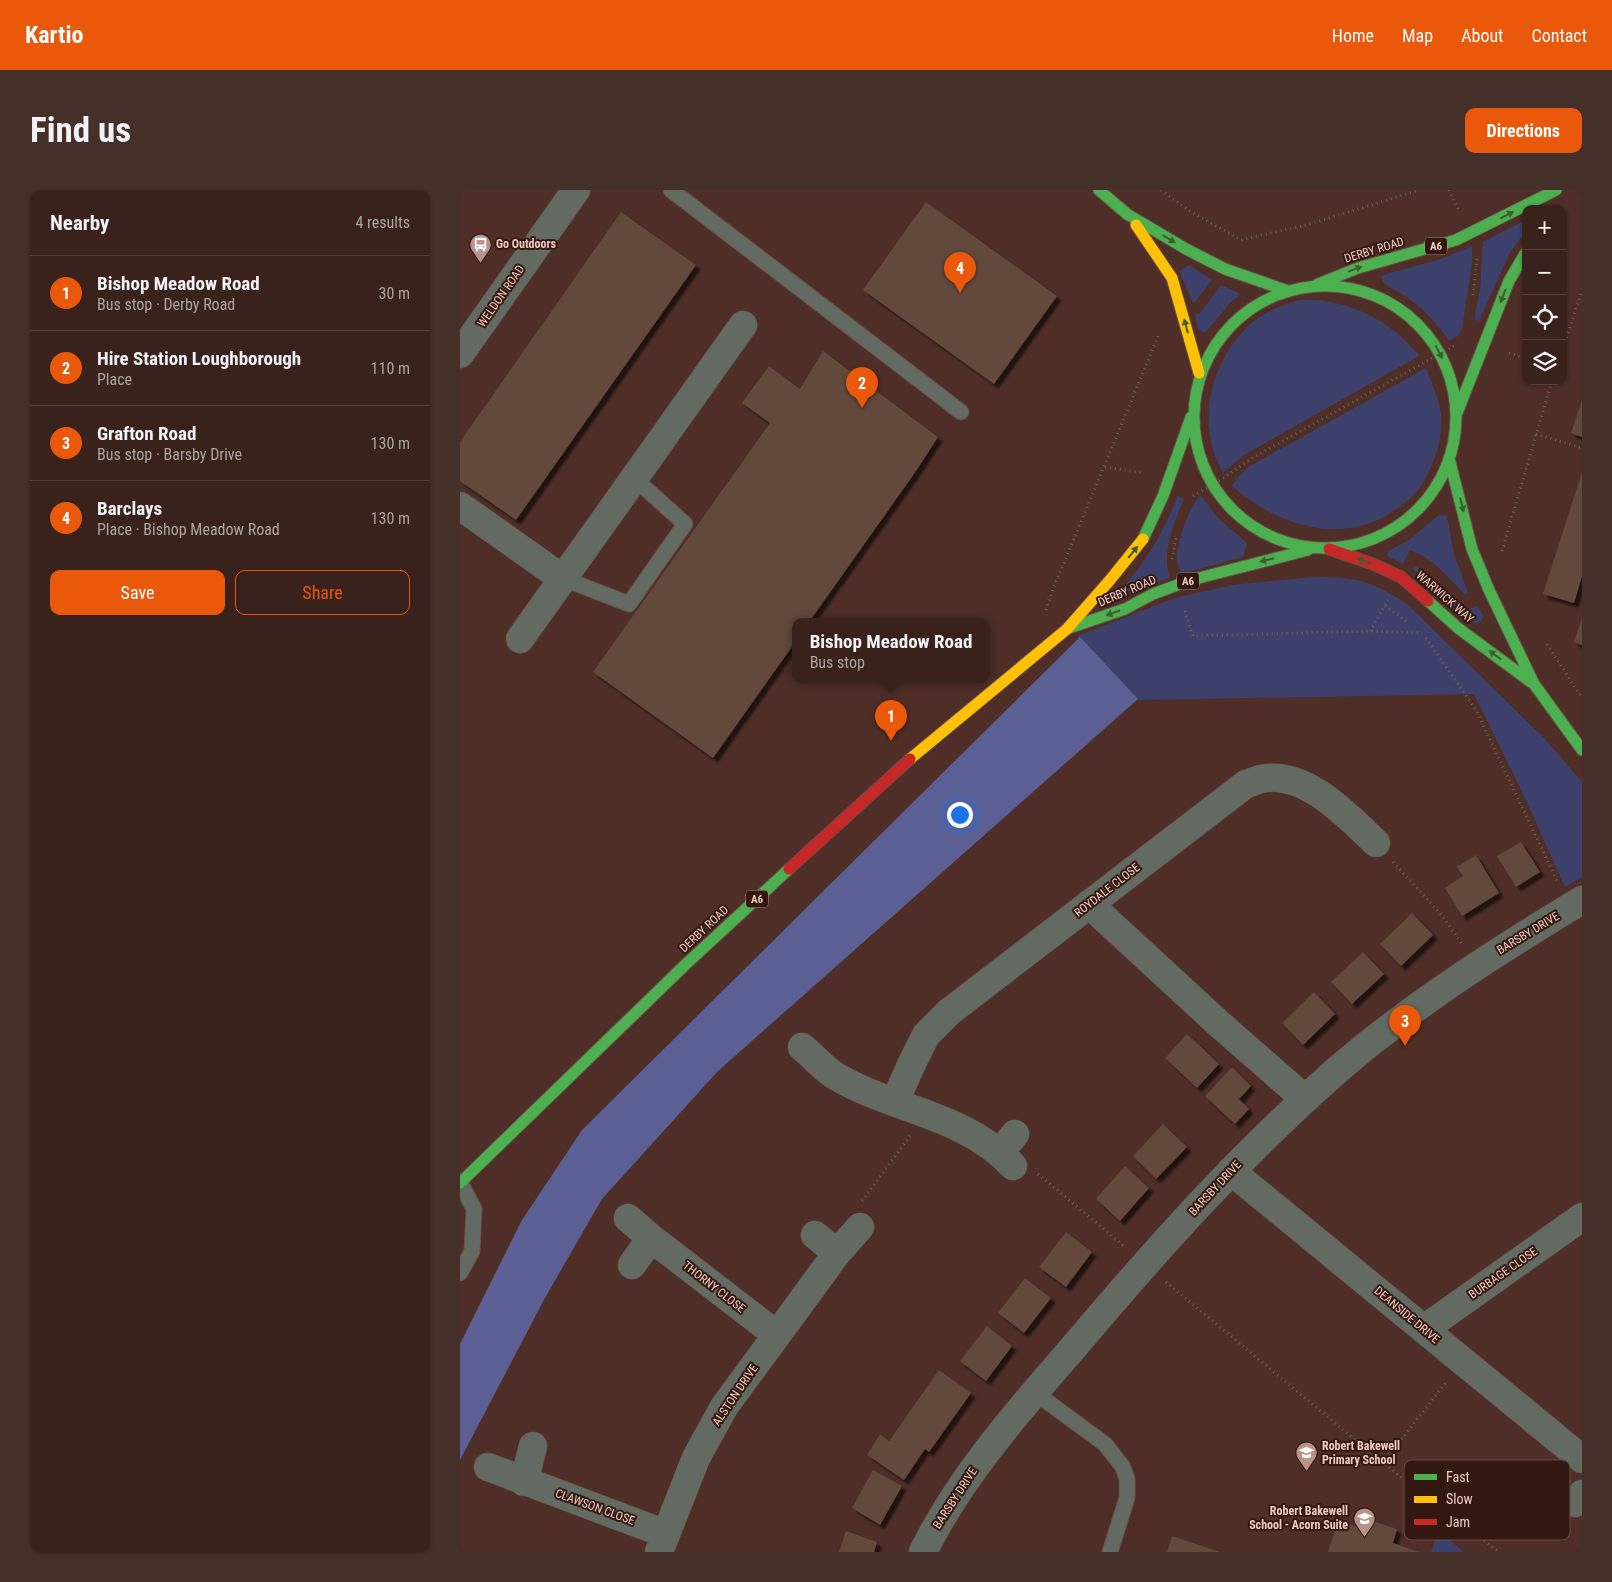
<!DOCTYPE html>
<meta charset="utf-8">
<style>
body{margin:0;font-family:"Roboto Condensed",sans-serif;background:#452f29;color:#f1f3f6}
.controls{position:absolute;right:15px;top:15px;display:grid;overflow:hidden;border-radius:10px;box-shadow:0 1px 4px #0004}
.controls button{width:45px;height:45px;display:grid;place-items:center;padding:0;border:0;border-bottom:1px solid #543f3b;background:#3a221c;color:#f1f3f6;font:25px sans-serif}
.you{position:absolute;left:499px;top:624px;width:18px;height:18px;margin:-12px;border:4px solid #fff;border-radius:50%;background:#1a73e8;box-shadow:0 0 0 8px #1a73e833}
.badge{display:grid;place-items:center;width:32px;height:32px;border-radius:50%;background:#ea580c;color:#fff;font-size:16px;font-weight:700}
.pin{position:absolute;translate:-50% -41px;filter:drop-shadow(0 1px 2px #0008)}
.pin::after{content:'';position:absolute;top:26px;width:18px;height:15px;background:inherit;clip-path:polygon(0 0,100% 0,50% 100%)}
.popup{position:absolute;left:332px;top:428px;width:198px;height:65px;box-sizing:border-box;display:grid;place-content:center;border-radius:10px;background:#3a221c;filter:drop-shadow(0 1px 4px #0005);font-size:16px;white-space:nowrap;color:#aba4a3}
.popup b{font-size:19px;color:#f1f3f6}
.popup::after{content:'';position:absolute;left:50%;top:100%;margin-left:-10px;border:10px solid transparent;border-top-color:#3a221c}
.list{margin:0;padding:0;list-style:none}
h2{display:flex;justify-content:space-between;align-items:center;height:65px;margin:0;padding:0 20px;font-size:21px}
h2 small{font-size:16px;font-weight:400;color:#aba4a3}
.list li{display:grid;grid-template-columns:32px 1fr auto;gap:15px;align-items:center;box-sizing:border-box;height:75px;padding:0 20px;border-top:1px solid #543f3b}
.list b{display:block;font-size:19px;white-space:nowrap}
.list p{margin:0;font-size:16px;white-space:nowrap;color:#aba4a3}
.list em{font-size:16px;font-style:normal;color:#aba4a3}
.actions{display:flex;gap:10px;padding:15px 20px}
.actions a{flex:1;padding:11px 0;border:1px solid #ea580c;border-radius:10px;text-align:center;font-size:18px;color:#ea580c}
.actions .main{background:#ea580c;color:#fff}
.icon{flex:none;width:28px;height:28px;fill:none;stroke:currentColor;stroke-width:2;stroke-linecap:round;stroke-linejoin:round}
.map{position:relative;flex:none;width:1122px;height:1362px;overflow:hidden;border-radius:10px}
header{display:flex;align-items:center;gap:30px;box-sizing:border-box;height:70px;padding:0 25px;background:#ea580c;color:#fff}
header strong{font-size:24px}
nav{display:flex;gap:28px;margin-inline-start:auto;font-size:18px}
.intro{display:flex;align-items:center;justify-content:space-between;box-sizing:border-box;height:120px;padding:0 30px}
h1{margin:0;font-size:35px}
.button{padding:12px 22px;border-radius:10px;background:#ea580c;color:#fff;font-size:18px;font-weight:700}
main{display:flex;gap:30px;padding:0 30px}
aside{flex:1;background:#3a221c;border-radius:10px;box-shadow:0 1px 4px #0004}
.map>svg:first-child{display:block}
</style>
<header>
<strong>Kartio</strong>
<nav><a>Home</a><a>Map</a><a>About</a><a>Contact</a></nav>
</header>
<div class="intro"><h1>Find us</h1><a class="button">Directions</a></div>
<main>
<aside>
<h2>Nearby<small>4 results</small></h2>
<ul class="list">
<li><span class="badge">1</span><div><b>Bishop Meadow Road</b><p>Bus stop · Derby Road</p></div><em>30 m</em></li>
<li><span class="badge">2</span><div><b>Hire Station Loughborough</b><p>Place</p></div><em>110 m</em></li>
<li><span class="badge">3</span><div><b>Grafton Road</b><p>Bus stop · Barsby Drive</p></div><em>130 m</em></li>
<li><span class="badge">4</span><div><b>Barclays</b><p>Place · Bishop Meadow Road</p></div><em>130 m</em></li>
</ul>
<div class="actions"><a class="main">Save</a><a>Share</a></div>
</aside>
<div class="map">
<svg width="1122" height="1362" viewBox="0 0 1122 1362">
<defs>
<filter id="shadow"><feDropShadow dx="4.5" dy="4.5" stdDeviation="1" flood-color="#0009"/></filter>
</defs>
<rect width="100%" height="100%" fill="#4e2e26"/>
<path fill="#3e406c" d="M 1062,32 L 1066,41 L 1049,64 L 1019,131 L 1014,129 L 1020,100 L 1023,52 Z
M 1012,56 L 1012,73 L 1002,139 L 998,146 L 989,151 C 977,133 960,115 942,104 C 935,99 923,96 921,87 L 923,85 L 981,69 Z
M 729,75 L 752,90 L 735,112 L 733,113 L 719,81 Z
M 761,95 L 779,103 L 779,106 L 771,112 L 745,143 L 738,139 L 735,124 L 740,123 Z
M 840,110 C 886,108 931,130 959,166 L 784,265 L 763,283 C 735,234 750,173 789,135 C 803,122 822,115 840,110 Z
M 966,178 C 972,194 979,209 981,225 C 983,246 976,269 966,287 C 958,303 947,312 932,322 C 880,356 816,335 772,296 L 778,287 L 788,277 Z
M 718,306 L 724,309 C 714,332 701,363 710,388 L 669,402 L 667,400 L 666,394 C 691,364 703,342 718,306 Z
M 741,306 L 759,329 L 787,353 L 783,367 L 721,384 C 719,379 717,374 717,369 C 717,354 729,313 741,306 Z
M 979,325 L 987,326 L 994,364 L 1008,403 L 1005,405 C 989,388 973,368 950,360 L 943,374 L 927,366 L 928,361 L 949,350 Z
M 956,376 L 1006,420 L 1017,416 L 1024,427 L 1017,435 L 953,379 Z
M 852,387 C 895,387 912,390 948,415 L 1085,549 L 1122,592 L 1122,687 L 1105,697 L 1065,608 L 1014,504 L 678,510 L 617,446 L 715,408 L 772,395 Z
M 978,1340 L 1004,1362 L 971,1362 Z"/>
<path fill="#5b5f94" d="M 620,447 L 678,509 L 258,881 L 142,1009 L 86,1106 L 0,1270 L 0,1154 L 62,1030 L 122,940 Z"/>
<path fill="#62483b" filter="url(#shadow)" d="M 466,12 L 597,106 L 534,194 L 403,100 Z
M 161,22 L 236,75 L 56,330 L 0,291 L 0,252 Z
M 363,161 L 478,247 L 456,281 L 349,432 L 336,432 L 336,451 L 253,568 L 133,482 L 310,233 L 282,213 L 309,176 L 340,199 Z
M 1122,210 L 1122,247 L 1111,243 Z
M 1122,282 L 1122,386 L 1114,413 L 1083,404 Z
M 1122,428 L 1122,455 L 1114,452 Z
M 1061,652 L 1080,682 L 1056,697 L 1037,666 Z
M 1016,665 L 1039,703 L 1002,726 L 985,698 L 1003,686 L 997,677 Z
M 952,723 L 973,745 L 941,776 L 920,754 Z
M 903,762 L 924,784 L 892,814 L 871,792 Z
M 854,802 L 875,824 L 843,855 L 822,833 Z
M 727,844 L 759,874 L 737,898 L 705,868 Z
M 772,877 L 791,896 L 779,909 L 789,919 L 775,934 L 745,906 Z
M 703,934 L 727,957 L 696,989 L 673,966 Z
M 665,976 L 689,998 L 660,1031 L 636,1009 Z
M 606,1042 L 632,1062 L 606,1097 L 579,1077 Z
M 565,1088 L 591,1108 L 564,1143 L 538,1123 Z
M 527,1136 L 552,1156 L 526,1191 L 500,1171 Z
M 479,1180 L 511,1203 L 469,1262 L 465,1259 L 444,1290 L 407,1265 L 420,1244 L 429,1251 Z
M 413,1280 L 442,1296 L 420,1335 L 392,1318 Z
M 878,1331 L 909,1340 L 912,1331 L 937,1339 L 933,1353 L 959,1362 L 868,1362 Z
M 386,1341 L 417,1352 L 414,1362 L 379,1362 Z
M 712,1346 L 760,1362 L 707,1362 Z"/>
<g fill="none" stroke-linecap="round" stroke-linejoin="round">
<defs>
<path id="lane" d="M 211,0 L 501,222
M 102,388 L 169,414 L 225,334 L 174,288
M 0,1083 L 12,1061 L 14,1019 L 0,992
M 574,1202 L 645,1254 L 663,1277 L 667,1289 L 667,1308 L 650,1362"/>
<path id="street" d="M 0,164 L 116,0
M 0,316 L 102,388
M 60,449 L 283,135
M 629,714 L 758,833 L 845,909
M 342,857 C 353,866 363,878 374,885 C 431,920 505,924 553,976
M 435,911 L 453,871 L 466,845 L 489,822 L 786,594 C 791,593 796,590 801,589 C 844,579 888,626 916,653
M 540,962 L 555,944
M 771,981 L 1122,1269
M 168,1028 L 191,1048 L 317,1145
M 355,1045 L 377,1063
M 172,1075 L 191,1048
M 964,1139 L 1122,1027
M 28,1277 L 206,1344
M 64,1292 L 73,1256
M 1115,1313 L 1122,1304
M 199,1362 L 236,1268 L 264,1217 L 377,1063 L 400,1037
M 463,1362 C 502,1283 562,1217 619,1151 C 699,1056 782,964 875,882 C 951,816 1036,762 1122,710"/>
<path id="fast" d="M 639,0 L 667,24 L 726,59 L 765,79 L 828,101
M 858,94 L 898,78 L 996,50 L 1096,0
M734 227a131 131 0 1 1 262 0a131 131 0 1 1-262 0Z
M 997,223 L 1049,91 L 1066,62
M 989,268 L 1012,359 L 1029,400 L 1074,494 L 1122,560
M 683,349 L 703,306 L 731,227
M 968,411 L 998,438 L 1071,492
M 609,438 L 665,419 L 693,404 L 731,390 L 848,360
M 0,993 L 225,775 L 329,679"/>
<path id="slow" d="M 676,35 L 712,88 L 739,183
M 450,569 L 607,439 L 650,390 L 683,349"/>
<path id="jam" d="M 869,359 L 913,374 L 941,387 L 968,411
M 329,679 L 450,569"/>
</defs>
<use href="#lane" stroke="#684c45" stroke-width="17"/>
<use href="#street" stroke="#684c45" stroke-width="29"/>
<use href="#fast" stroke="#684c45" stroke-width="13"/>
<use href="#slow" stroke="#684c45" stroke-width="13"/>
<use href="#jam" stroke="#684c45" stroke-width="13"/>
<path stroke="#68655c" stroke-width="3" stroke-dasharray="1 4" stroke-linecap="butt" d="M 701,0 L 728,20 L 781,50 L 850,34 L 959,0
M 989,0 L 998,19
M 1013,105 L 1017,69
M 1103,157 L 1122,101
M 1049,163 L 1066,169
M 1076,244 L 1122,258
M 645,277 L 683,283
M 733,306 L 765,287 L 794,267 L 994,156
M 1042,361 L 1092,191
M 712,369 L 716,348
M 925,416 L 949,433
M 586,420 L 591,404 L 699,144
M 725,421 L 733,446 L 910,441 L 962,443
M 910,441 L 928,410
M 966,448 L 1016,520 L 1098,693
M 1087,454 L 1122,508
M 933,672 L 980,723 L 1003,755
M 578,984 L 665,1057
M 402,1011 L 450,946
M 706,1092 L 923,1273 L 1039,1362
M 923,1273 L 987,1191"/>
<use href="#lane" stroke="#636a61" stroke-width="15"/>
<use href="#street" stroke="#636a61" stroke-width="28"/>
<use href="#fast" stroke="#4caf50" stroke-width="11"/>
<use href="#slow" stroke="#ffc107" stroke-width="11"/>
<use href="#jam" stroke="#c62828" stroke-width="11"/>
</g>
<defs><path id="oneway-solid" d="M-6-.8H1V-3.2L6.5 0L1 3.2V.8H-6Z" transform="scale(1.25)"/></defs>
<g fill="#3e5c2d">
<use href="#oneway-solid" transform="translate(1047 25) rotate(-27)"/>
<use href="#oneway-solid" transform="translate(709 49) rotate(31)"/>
<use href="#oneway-solid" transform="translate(895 79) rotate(-20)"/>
<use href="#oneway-solid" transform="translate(1043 106) rotate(111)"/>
<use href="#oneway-solid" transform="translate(726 136) rotate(-105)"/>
<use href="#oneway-solid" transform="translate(979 162) rotate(62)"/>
<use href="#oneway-solid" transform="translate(1002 315) rotate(75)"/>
<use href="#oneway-solid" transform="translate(673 362) rotate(-51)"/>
<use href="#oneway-solid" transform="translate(807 370) rotate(167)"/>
<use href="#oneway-solid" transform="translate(904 371) rotate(-161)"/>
<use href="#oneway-solid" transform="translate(653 423) rotate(161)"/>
<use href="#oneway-solid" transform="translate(1035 465) rotate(-144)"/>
</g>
<defs>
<symbol id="bus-pin" viewBox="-11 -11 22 30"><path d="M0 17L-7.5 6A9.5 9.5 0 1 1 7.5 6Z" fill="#b8938a" stroke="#331811"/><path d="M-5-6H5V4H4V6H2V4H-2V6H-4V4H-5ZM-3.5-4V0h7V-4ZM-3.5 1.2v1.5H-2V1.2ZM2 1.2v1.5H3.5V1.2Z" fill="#fff"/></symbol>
<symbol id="school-pin" viewBox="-11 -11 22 30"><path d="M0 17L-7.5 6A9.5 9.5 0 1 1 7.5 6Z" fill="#b8938a" stroke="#331811"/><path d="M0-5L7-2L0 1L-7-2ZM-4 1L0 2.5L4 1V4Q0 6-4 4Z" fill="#fff"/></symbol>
</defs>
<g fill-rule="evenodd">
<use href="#bus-pin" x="8" y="42" width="25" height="34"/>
<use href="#school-pin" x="834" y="1250" width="25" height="34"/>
<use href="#school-pin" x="892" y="1316" width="25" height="34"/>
</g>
<g text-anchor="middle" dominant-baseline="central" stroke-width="4" stroke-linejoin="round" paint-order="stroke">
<g fill="#331811" stroke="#b8958c" stroke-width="1">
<rect x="965" y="47.5" width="22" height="17" rx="4"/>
<rect x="717" y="382.5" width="22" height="17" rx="4"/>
<rect x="286" y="700.5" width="22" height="17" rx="4"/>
</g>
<g font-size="11" font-weight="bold" fill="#f1cac0">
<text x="976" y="56">A6</text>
<text x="728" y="391">A6</text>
<text x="297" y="709">A6</text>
</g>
<g font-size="12" font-weight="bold" fill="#f1cac0" stroke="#331811" text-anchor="start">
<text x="36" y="54">Go Outdoors</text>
<text x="862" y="1256">Robert Bakewell<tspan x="862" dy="14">Primary School</tspan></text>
<text x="888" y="1321" text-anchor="end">Robert Bakewell<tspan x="888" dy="14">School - Acorn Suite</tspan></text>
</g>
<g font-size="12" fill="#f1cac0" stroke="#331811">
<text transform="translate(914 60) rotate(-17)">DERBY ROAD</text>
<text transform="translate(41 106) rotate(-55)">WELDON ROAD</text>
<text transform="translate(667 401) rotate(-23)">DERBY ROAD</text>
<text transform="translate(985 407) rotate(41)">WARWICK WAY</text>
<text transform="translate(647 700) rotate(-38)">ROYDALE CLOSE</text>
<text transform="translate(244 739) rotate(-43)">DERBY ROAD</text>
<text transform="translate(1068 743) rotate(-31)">BARSBY DRIVE</text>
<text transform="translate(755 998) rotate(-47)">BARSBY DRIVE</text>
<text transform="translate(1043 1083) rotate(-35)">BURBAGE CLOSE</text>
<text transform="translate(254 1097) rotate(38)">THORNY CLOSE</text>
<text transform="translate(947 1125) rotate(40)">DEANSIDE DRIVE</text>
<text transform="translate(275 1205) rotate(-56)">ALSTON DRIVE</text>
<text transform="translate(495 1308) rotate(-57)">BARSBY DRIVE</text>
<text transform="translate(135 1317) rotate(20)">CLAWSON CLOSE</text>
</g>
</g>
<rect x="944" y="1270" width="166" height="80" rx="8" fill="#331811" stroke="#6c4d46" stroke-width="1"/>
<rect x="954" y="1284" width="23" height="6" fill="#4caf50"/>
<rect x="954" y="1306" width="23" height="7" fill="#ffc107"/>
<rect x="954" y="1329" width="23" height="6" fill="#c62828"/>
<g font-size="14" fill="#f1cac0">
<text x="986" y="1292">Fast</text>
<text x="986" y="1314">Slow</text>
<text x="986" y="1337">Jam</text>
</g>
</svg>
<div class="controls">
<button>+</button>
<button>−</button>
<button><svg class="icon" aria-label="locate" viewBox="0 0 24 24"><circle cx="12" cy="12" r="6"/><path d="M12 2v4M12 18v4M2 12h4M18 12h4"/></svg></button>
<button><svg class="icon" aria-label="layers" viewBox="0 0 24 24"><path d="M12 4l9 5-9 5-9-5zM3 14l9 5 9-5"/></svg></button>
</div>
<div class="you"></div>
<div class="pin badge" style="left:431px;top:551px">1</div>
<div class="popup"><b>Bishop Meadow Road</b>Bus stop</div>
<div class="pin badge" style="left:402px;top:218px">2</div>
<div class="pin badge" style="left:945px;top:856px">3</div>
<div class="pin badge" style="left:500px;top:103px">4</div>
</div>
</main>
